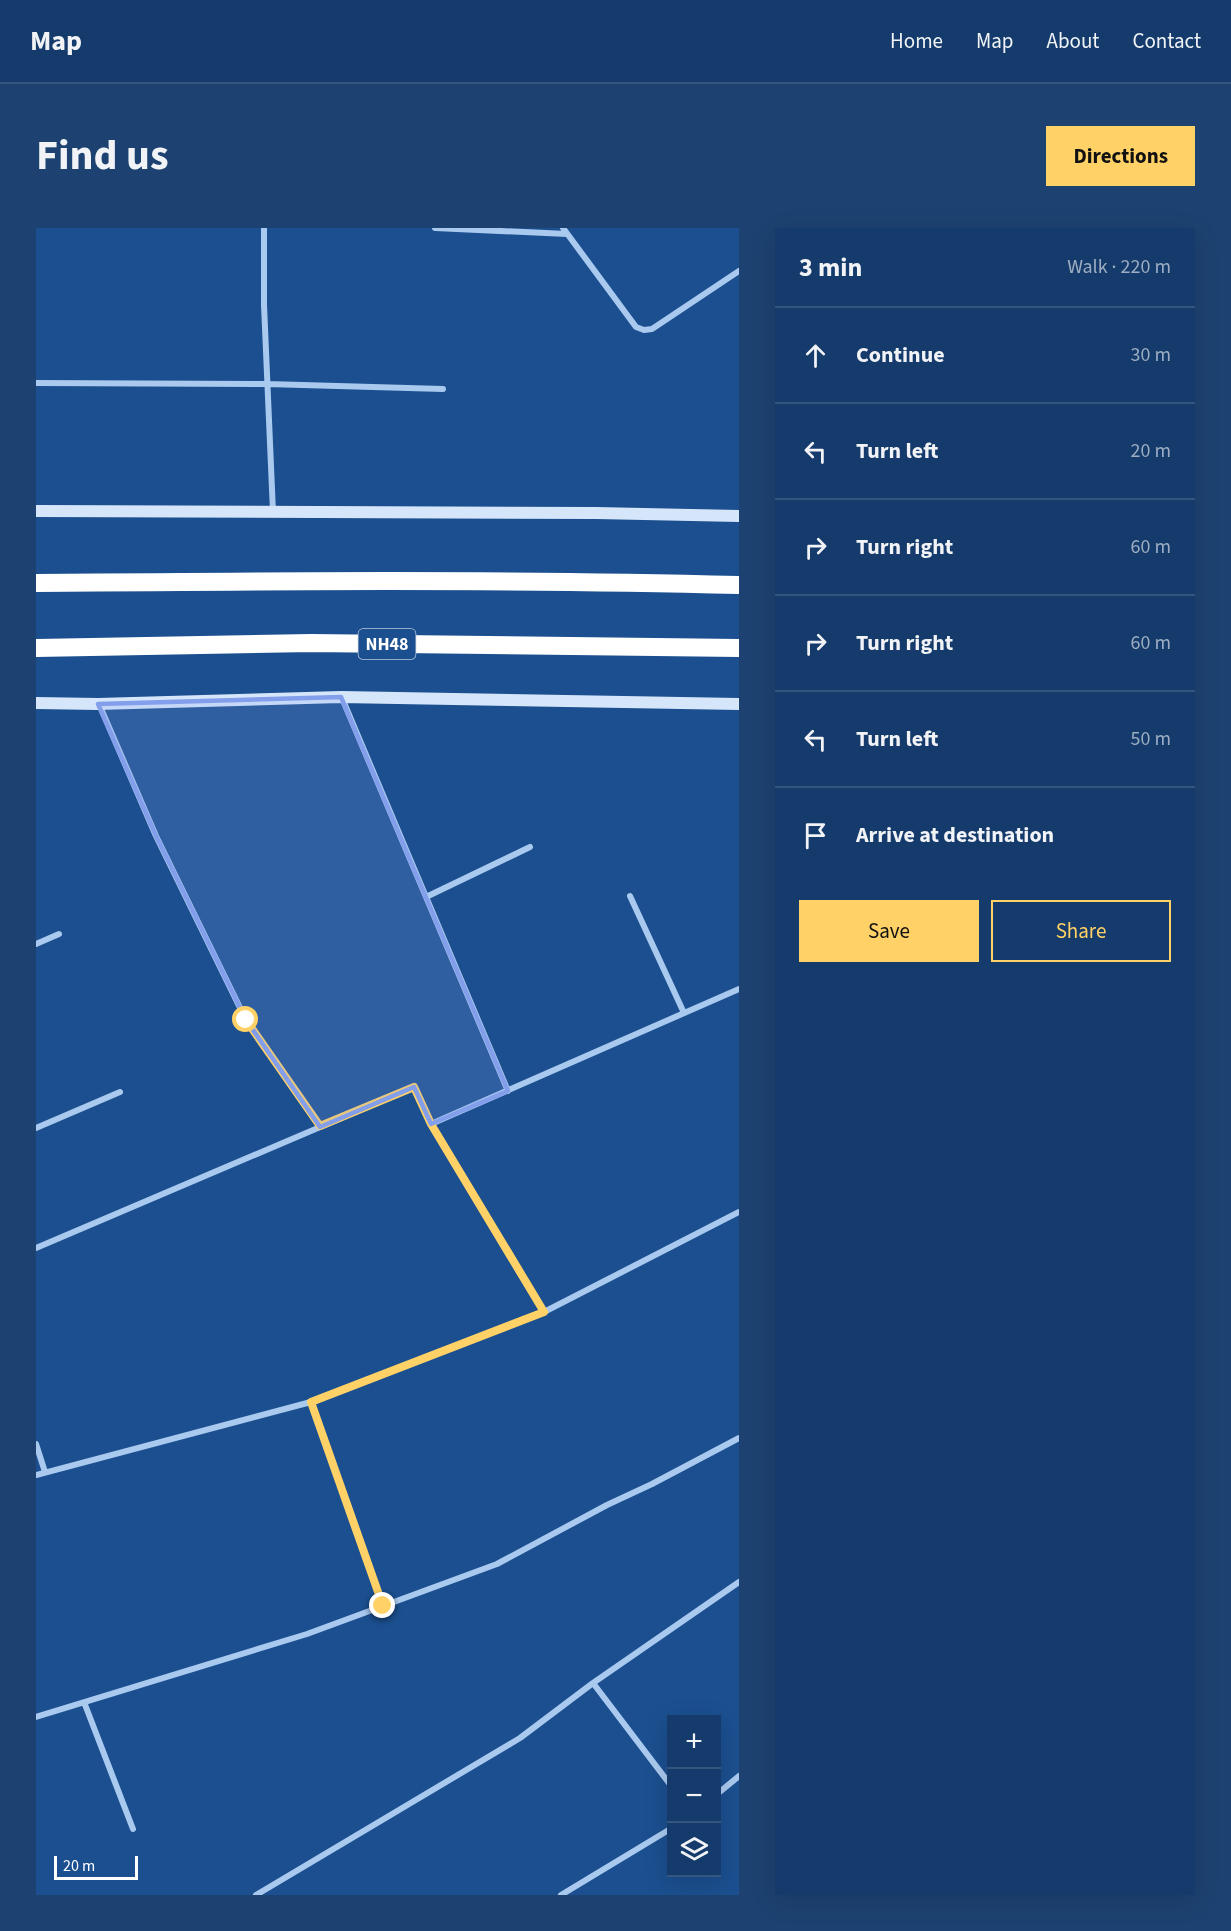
<!DOCTYPE html>
<meta charset="utf-8">
<style>
body{margin:0;font-family:"Source Sans 3",sans-serif;background:#1d4271;color:#f1f3f6}
.controls{position:absolute;right:18px;bottom:18px;display:grid;overflow:hidden;border-radius:0px;box-shadow:0 6px 24px #0002}
.controls button{width:54px;height:54px;display:grid;place-items:center;padding:0;border:0;border-bottom:2px solid #33557e;background:#143b6b;color:#f1f3f6;font:30px sans-serif}
.scale{position:absolute;left:18px;bottom:15px;width:84px;box-sizing:border-box;padding-left:6px;border:3px solid #fff;border-top:0;font-size:16px;line-height:21px;white-space:nowrap;color:#fff;-webkit-text-stroke:4px #1b4f8f;paint-order:stroke}
.stop{position:absolute;width:18px;height:18px;margin:-14px;border:4px solid #ffd166;border-radius:50%;background:#fff}
.stop.end{background:#ffd166;border-color:#fff;box-shadow:0 2px 6px #0008}
.list{margin:0;padding:0;list-style:none}
h2{display:flex;justify-content:space-between;align-items:center;height:78px;margin:0;padding:0 24px;font-size:26px}
h2 small{font-size:20px;font-weight:400;color:#9dadc1}
.list li{display:grid;grid-template-columns:39px 1fr auto;gap:18px;align-items:center;box-sizing:border-box;height:96px;padding:0 24px;border-top:2px solid #33557e}
.list b{display:block;font-size:22px;white-space:nowrap}
.list em{font-size:20px;font-style:normal;color:#9dadc1}
.actions{display:flex;gap:12px;padding:18px 24px}
.actions a{flex:1;padding:14px 0;border:2px solid #ffd166;border-radius:0px;text-align:center;font-size:21px;color:#ffd166}
.actions .main{background:#ffd166;color:#111}
.icon{flex:none;width:33px;height:33px;fill:none;stroke:currentColor;stroke-width:2;stroke-linecap:round;stroke-linejoin:round}
.map{position:relative;flex:none;width:703px;height:1667px;overflow:hidden;border-radius:0px}
header{display:flex;align-items:center;gap:36px;box-sizing:border-box;height:84px;padding:0 30px;background:#143b6b;border-bottom:2px solid #33557e}
header strong{font-size:28px}
nav{display:flex;gap:33px;margin-inline-start:auto;font-size:21px}
.intro{display:flex;align-items:center;justify-content:space-between;box-sizing:border-box;height:144px;padding:0 36px}
h1{margin:0;font-size:42px}
.button{padding:15px 27px;border-radius:0px;background:#ffd166;color:#111;font-size:21px;font-weight:700}
main{display:flex;gap:36px;padding:0 36px}
aside{flex:1;background:#143b6b;border-radius:0px;box-shadow:0 6px 24px #0002}
.map>svg:first-child{display:block}
</style>
<header>
<strong>Map</strong>
<nav><a>Home</a><a>Map</a><a>About</a><a>Contact</a></nav>
</header>
<div class="intro"><h1>Find us</h1><a class="button">Directions</a></div>
<main>
<div class="map">
<svg width="703" height="1667" viewBox="0 0 703 1667">
<rect width="100%" height="100%" fill="#1b4f8f"/>
<g fill="none" stroke-linecap="round" stroke-linejoin="round">
<path stroke="#a9c9ee" stroke-width="6" d="M 228,0 L 228,77 L 237,284
M 399,0 L 531,6
M 527,0 L 600,99 L 608,102 L 616,101 L 703,43
M 0,155 L 231,156 L 407,161
M 306,470 L 472,863
M 63,476 L 120,608 L 210,792 L 284,899
M 594,668 L 648,785
M 390,669 L 494,619
M 0,716 L 23,706
M 395,896 L 703,761
M 0,900 L 84,864
M 0,1020 L 378,859 L 395,896 L 508,1084
M 275,1174 L 347,1378
M 0,1216 L 9,1244
M 0,1247 L 275,1174 L 508,1084 L 703,984
M 557,1455 L 636,1559
M 48,1474 L 97,1601
M 0,1489 L 271,1406 L 461,1336 L 571,1277 L 616,1256 L 703,1210
M 680,1567 L 703,1548
M 220,1667 L 484,1510 L 557,1455 L 703,1354
M 525,1667 L 636,1600"/>
<path stroke="#d6e6fa" stroke-width="12" d="M 0,283 L 560,285 L 703,288
M 0,475 L 62,476 L 305,469 L 703,476"/>
<path stroke="#fff" stroke-width="18" d="M 0,355 C 234,353 469,351 703,357
M 0,420 L 275,415 L 703,420"/>
</g>
<g fill="none" stroke-linecap="round" stroke-linejoin="round">
<path stroke="#ffd166" stroke-width="8" d="M 210,792 L 284,898 L 378,859 L 395,896 L 508,1084 L 275,1174 L 347,1378"/>
</g>
<path fill="#839eea" fill-opacity="0.2" stroke="#839eea" stroke-width="4.5" stroke-linejoin="round" d="M 305,469 L 472,863 L 395,896 L 378,859 L 284,899 L 210,792 L 120,608 L 62,476 Z"/>
<g text-anchor="middle" dominant-baseline="central" stroke-width="4.5" stroke-linejoin="round" paint-order="stroke">
<rect fill="#1b4f8f" stroke="#bbcadd" stroke-width="1.5" x="322.5" y="401" width="57" height="30" rx="4.5"/>
<g font-size="18" font-weight="bold" fill="#fff">
<text x="351" y="416">NH48</text>
</g>
</g>
</svg>
<div class="controls">
<button>+</button>
<button>−</button>
<button><svg class="icon" aria-label="layers" viewBox="0 0 24 24"><path d="M12 4l9 5-9 5-9-5zM3 14l9 5 9-5"/></svg></button>
</div>
<div class="scale">20 m</div>
<div class="stop" style="left:210px;top:792px"></div>
<div class="stop end" style="left:347px;top:1378px"></div>
</div>
<aside>
<h2>3 min<small>Walk · 220 m</small></h2>
<ul class="list">
<li><svg class="icon" aria-label="ahead" viewBox="0 0 24 24"><path d="M12 20V5M6 11l6-6 6 6"/></svg><div><b>Continue</b></div><em>30 m</em></li>
<li><svg class="icon" aria-label="left" viewBox="0 0 24 24"><path d="M17 20v-9H6M10 6l-5 5 5 5"/></svg><div><b>Turn left</b></div><em>20 m</em></li>
<li><svg class="icon" aria-label="right" viewBox="0 0 24 24"><path d="M7 20v-9h11M14 6l5 5-5 5"/></svg><div><b>Turn right</b></div><em>60 m</em></li>
<li><svg class="icon" aria-label="right" viewBox="0 0 24 24"><path d="M7 20v-9h11M14 6l5 5-5 5"/></svg><div><b>Turn right</b></div><em>60 m</em></li>
<li><svg class="icon" aria-label="left" viewBox="0 0 24 24"><path d="M17 20v-9H6M10 6l-5 5 5 5"/></svg><div><b>Turn left</b></div><em>50 m</em></li>
<li><svg class="icon" aria-label="arrive" viewBox="0 0 24 24"><path d="M6 21V4h12l-3 4 3 4H6"/></svg><div><b>Arrive at destination</b></div></li>
</ul>
<div class="actions"><a class="main">Save</a><a>Share</a></div>
</aside>
</main>
